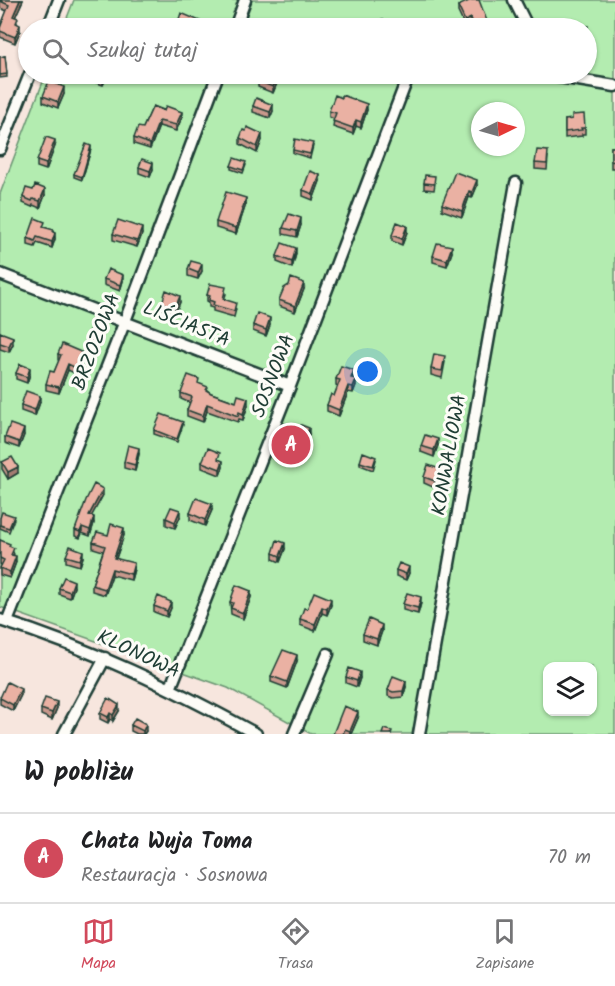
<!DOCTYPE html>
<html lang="pl">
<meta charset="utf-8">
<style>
body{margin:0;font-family:Kalam,sans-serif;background:#f6f6f6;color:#202124}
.controls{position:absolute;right:18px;bottom:18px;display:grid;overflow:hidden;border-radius:12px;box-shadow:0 2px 4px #0004}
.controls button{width:54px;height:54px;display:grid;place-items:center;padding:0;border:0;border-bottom:2px solid #e0e0e0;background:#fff;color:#202124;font:30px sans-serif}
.compass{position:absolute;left:471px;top:102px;width:54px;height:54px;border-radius:50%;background:#fff;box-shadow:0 2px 4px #0004;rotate:85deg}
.you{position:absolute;left:368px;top:372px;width:21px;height:21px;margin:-15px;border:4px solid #fff;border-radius:50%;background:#1a73e8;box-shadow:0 0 0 9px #1a73e833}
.badge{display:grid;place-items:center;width:39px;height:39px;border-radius:50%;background:#d1495b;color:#fff;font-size:20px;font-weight:700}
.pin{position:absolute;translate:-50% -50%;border:3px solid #fff;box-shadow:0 2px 6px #0006}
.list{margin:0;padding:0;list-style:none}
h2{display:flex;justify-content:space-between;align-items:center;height:78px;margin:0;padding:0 24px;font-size:26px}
h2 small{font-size:20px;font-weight:400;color:#757577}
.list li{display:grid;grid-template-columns:39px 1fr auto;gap:18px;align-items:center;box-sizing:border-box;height:90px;padding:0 24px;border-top:2px solid #e0e0e0}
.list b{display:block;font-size:22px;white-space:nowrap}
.list p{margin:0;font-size:20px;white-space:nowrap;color:#757577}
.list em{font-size:20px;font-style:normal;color:#757577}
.icon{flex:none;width:33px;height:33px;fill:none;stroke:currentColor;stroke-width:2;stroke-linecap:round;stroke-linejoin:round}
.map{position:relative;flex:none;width:615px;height:734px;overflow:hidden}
.search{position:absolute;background:#fff;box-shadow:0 2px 4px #0004;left:18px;right:18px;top:18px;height:66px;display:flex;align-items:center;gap:15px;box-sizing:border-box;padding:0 21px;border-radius:33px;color:#757577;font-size:22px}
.sheet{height:168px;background:#fff}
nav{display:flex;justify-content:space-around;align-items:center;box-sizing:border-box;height:84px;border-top:2px solid #e0e0e0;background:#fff;font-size:16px;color:#757577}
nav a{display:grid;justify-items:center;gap:3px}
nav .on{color:#d1495b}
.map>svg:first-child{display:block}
</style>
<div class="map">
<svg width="615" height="734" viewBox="0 0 615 734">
<rect width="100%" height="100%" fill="#f7e6de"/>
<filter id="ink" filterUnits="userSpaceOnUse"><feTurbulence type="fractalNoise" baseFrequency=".0167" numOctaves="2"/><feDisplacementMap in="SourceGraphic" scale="12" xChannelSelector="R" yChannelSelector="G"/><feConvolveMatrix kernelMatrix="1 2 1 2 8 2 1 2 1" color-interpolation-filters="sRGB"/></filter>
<g filter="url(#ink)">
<path fill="#b3ecb0" stroke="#699472" stroke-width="1.5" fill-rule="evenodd" d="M 74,0 L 615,0 L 615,734 L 311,734 L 228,688 L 0,607 L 0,194 L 46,74 L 586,74 L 586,28 L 63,28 ZM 480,111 L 516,111 L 516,147 L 480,147 ZM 548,666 L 592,666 L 592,712 L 548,712 Z"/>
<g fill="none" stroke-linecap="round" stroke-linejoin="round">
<defs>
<path id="minor" d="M 514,0 L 528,28
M 48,28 L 59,0
M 235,28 L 245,0
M 541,74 L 615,86
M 0,149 L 30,74
M 0,274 L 290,386
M 0,620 C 90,648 174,689 256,734
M 7,622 L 125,321 L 218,74
M 170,689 L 290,386 L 409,74
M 64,734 L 105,658
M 294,734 L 328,654
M 419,734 L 516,183"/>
</defs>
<use href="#minor" stroke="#1f3d34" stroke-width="15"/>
<use href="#minor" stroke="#fdfcf7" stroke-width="10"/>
</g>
<path fill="#c9988c" stroke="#1f3d34" stroke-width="1.5" d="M 0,0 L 23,0 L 15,17 L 20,31 L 15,43 L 0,37 L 0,28 L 7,11 L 0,8 Z
M 458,6 L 487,27 L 483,28 L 473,28 L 471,24 L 465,27 L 458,12 Z
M 5,56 L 7,77 L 0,78 L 0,57 Z
M 108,74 L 103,85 L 94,82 L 94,76 Z
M 258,81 L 277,83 L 273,93 L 258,87 Z
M 64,94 L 58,108 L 43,102 L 43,96 Z
M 153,106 L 182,117 L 176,131 L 159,126 L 150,149 L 134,144 L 134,138 L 143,128 Z
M 253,106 L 273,111 L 270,118 L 253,112 Z
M 367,110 L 361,128 L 356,126 L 353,134 L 333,127 L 334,119 L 329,117 L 329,111 Z
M 565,120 L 585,128 L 585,134 L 582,134 L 582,136 L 565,138 Z
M 246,131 L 262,140 L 257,153 L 240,144 L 240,138 Z
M 55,146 L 46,170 L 37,167 L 37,161 Z
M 313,146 L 310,158 L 293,153 L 293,150 Z
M 611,147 L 615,147 L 615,168 L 611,168 Z
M 91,149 L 82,180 L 74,177 L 74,174 Z
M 548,157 L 547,170 L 535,169 L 535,163 Z
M 246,165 L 243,173 L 231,169 L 231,166 Z
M 139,167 L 153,169 L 150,177 L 139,173 Z
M 320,181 L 313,200 L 303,196 L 303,190 Z
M 424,183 L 435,183 L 434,190 L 424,189 Z
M 477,186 L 472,198 L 469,197 L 462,217 L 442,210 L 442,204 Z
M 45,195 L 40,208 L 33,205 L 32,207 L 23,203 L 23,197 Z
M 246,204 L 236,234 L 216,228 L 216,222 Z
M 301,225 L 297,237 L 283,234 L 283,228 Z
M 45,227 L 54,233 L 55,239 L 52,248 L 37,243 L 35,247 L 28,245 L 28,238 Z
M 407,232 L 402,245 L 392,241 L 392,235 Z
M 113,234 L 142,234 L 137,247 L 113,240 Z
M 452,252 L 447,266 L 433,262 L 433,256 Z
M 296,254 L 292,268 L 277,262 L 277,256 Z
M 188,269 L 202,271 L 198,279 L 188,276 Z
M 104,279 L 123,281 L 120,291 L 104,285 Z
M 304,289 L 295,312 L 279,306 L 279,300 Z
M 226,294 L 224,300 L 236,309 L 234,317 L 213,311 L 213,308 L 209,307 L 209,302 L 207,301 L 207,295 Z
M 180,302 L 175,314 L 162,309 L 162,303 Z
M 253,325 L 270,325 L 266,336 L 253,331 Z
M 0,332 L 13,344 L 9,352 L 0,349 Z
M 86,337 L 100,341 L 97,348 L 86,344 Z
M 58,354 L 83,359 L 76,374 L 68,370 L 59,393 L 46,390 L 46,384 L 54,372 L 59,361 L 58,360 Z
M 445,362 L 442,378 L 431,375 L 431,369 Z
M 16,373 L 30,374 L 27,383 L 16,379 Z
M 354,376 L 353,378 L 356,385 L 353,393 L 348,392 L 339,416 L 327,411 L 327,405 L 334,396 L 338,386 L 336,385 L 336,379 Z
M 199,384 L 211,393 L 236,402 L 248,405 L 243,420 L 239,419 L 238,422 L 207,411 L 203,422 L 187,416 L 187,410 L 190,403 L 181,399 L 181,393 Z
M 40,402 L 35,416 L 21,411 L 21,405 Z
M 183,425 L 177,442 L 154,434 L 154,430 Z
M 309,434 L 298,465 L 273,455 L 273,449 Z
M 24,435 L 19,448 L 5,443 L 5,437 Z
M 438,445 L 434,457 L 421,452 L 421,446 Z
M 139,454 L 135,471 L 124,468 L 124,462 Z
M 220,460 L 223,467 L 220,475 L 202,468 L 202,462 Z
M 376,460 L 373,470 L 360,465 L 360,462 Z
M 2,462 L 18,473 L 8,479 L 2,469 Z
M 440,475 L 435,488 L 424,483 L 424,477 Z
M 103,495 L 91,516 L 94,523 L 90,536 L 82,533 L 80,538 L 75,536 L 75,530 Z
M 212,510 L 205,526 L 190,520 L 190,513 Z
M 180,517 L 175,528 L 166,525 L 166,518 Z
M 0,518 L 14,519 L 9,532 L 0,528 Z
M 108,535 L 124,535 L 116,558 L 134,569 L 131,580 L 112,575 L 105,595 L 92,591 L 92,585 L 103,551 L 93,548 L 93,542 Z
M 0,540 L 10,546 L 14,554 L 13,555 L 16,562 L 10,578 L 0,575 L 0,568 L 2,565 L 0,564 Z
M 285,549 L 280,562 L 273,559 L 273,553 Z
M 66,556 L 83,557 L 80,566 L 66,562 Z
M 396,570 L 409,573 L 406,580 L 396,576 Z
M 74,587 L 70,598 L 59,594 L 59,588 Z
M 251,597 L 243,619 L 231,614 L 230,602 Z
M 421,603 L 418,614 L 403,610 L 403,604 Z
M 331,605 L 327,615 L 322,613 L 315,631 L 300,625 L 300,619 L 307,609 Z
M 154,606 L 171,608 L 167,617 L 154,612 Z
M 382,631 L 377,645 L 363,640 L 363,634 Z
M 297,661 L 287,688 L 271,682 L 271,676 Z
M 346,677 L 360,678 L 357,687 L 346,683 Z
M 406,687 L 403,697 L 393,698 L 388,696 L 388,690 Z
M 21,695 L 13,711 L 0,704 L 0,697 Z
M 57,708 L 52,720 L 41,715 L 41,709 Z
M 119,711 L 113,721 L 110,719 L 108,723 L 100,719 L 100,713 Z
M 358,718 L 351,734 L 333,734 Z
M 131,725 L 146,731 L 144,734 L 137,734 L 131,731 Z"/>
<path fill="#a47c72" stroke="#1f3d34" stroke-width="1.5" d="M 20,0 L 23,0 L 13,22 L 13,16 Z
M 471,18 L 471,24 L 465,27 L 465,21 Z
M 487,21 L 487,27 L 483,28 L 474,28 L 474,26 Z
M 20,25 L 20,31 L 15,43 L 15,37 Z
M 105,74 L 108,74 L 103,85 L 103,79 Z
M 277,77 L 277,83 L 273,93 L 273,87 Z
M 64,87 L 64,94 L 58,108 L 58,102 Z
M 367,104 L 367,110 L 361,128 L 361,122 Z
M 273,105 L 273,111 L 270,118 L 270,112 Z
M 182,112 L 182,117 L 176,131 L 176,125 Z
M 356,120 L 356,126 L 353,134 L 353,128 Z
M 159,121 L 159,126 L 150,149 L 150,144 Z
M 262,134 L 262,140 L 257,153 L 257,147 Z
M 55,140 L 55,146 L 46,170 L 46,164 Z
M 91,146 L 91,149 L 82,180 L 82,177 Z
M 153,163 L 153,169 L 150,177 L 150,171 Z
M 320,175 L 320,181 L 313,200 L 313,194 Z
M 477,180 L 477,186 L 472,198 L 472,192 Z
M 45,189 L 45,195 L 40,208 L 40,201 Z
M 469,191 L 469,197 L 462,217 L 462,211 Z
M 246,198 L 246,204 L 236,234 L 236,228 Z
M 301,218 L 301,225 L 297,237 L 297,231 Z
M 407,226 L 407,232 L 402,245 L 402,239 Z
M 142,228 L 142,234 L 137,247 L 137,241 Z
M 55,233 L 55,239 L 52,248 L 52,242 Z
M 452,246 L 452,252 L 447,266 L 447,260 Z
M 296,248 L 296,254 L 292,268 L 292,262 Z
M 202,264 L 202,271 L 198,279 L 198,273 Z
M 123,275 L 123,281 L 120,291 L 120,285 Z
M 304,283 L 304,289 L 295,312 L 295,306 Z
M 180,296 L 180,302 L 175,314 L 175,308 Z
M 270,318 L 270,325 L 266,336 L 266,330 Z
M 100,335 L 100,341 L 97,348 L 97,342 Z
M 13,337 L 13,344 L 9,352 L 9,346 Z
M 83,353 L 83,359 L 76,374 L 76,368 Z
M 68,364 L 68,370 L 59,393 L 59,387 Z
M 30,368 L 30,374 L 27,383 L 27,377 Z
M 356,379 L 356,385 L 353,393 L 353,387 Z
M 348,386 L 348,392 L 339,416 L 339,410 Z
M 40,396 L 40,402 L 35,416 L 35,410 Z
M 248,398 L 248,405 L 243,420 L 243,414 Z
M 207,404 L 207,411 L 203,422 L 203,416 Z
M 309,428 L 309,434 L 298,465 L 298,458 Z
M 24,429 L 24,435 L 19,448 L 19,442 Z
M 438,439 L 438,445 L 434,457 L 434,450 Z
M 139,448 L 139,454 L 135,471 L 135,465 Z
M 223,461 L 223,467 L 220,475 L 220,469 Z
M 18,467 L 18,473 L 8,479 L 8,472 Z
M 440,469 L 440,475 L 435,488 L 435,481 Z
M 103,489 L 103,495 L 89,521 L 89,515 Z
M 212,504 L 212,510 L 205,526 L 205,520 Z
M 180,510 L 180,517 L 175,528 L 175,522 Z
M 94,517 L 94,523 L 90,536 L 90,530 Z
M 82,527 L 82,533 L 80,538 L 80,532 Z
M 124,528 L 124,535 L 114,564 L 114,558 Z
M 285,543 L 285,549 L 280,562 L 280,556 Z
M 83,551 L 83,557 L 80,566 L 80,560 Z
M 16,556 L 16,562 L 10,578 L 10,572 Z
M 134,563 L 134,569 L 131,580 L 131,574 Z
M 409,567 L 409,573 L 406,580 L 406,574 Z
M 112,569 L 112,575 L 105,595 L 105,589 Z
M 74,581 L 74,587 L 70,598 L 70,592 Z
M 251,591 L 251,597 L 243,619 L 243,613 Z
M 421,597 L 421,603 L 418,614 L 418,608 Z
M 331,599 L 331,605 L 327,615 L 327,609 Z
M 171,602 L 171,608 L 167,617 L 167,611 Z
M 322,607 L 322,613 L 315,631 L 315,624 Z
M 382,625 L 382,631 L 377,645 L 377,639 Z
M 297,655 L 297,661 L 287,688 L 287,682 Z
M 360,672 L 360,678 L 357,687 L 357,681 Z
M 406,681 L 406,687 L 403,697 L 403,691 Z
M 21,689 L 21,695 L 13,711 L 13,705 Z
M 57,702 L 57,708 L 52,720 L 52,713 Z
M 119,705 L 119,711 L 113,721 L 113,715 Z
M 358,712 L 358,718 L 351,734 L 350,734 L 350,731 Z
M 110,713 L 110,719 L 108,723 L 108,717 Z
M 146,724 L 146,731 L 144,734 L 143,734 L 143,731 Z"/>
<path fill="#eab1a3" stroke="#1f3d34" stroke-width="1.5" d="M 0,0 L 20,0 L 13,16 L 18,18 L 16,23 L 20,25 L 15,37 L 0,31 L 0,28 L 9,5 L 0,1 Z
M 471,0 L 479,0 L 487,21 L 474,26 L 471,18 L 465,21 L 458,6 Z
M 181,13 L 200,21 L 196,28 L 176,28 Z
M 382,19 L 397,25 L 395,28 L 378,28 Z
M 576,26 L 588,26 L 586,39 L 586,28 L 576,28 Z
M 5,56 L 7,74 L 0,75 L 0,57 Z
M 95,74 L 105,74 L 103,79 L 94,76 Z
M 260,74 L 266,74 L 277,77 L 273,87 L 258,81 Z
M 49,81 L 64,87 L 58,102 L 43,96 Z
M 335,95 L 342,98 L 342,95 L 367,104 L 361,122 L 356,120 L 353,128 L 333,121 L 336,113 L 329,111 Z
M 256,98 L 273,105 L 270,112 L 253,106 Z
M 153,106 L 164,111 L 166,106 L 182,112 L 176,125 L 159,121 L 150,144 L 134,138 L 138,127 L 143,128 Z
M 584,114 L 585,128 L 581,128 L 582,130 L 565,132 L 565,120 L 572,119 L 572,115 Z
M 247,127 L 262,134 L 257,147 L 240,138 L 243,130 L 246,131 Z
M 46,137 L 55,140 L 46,164 L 37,161 Z
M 295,139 L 313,143 L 310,154 L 293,150 Z
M 86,144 L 91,146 L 82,177 L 74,174 Z
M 611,147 L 615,147 L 615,162 L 611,161 Z
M 537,150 L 548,151 L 547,164 L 535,163 Z
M 234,158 L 246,162 L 243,170 L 231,166 Z
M 142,159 L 153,163 L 150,171 L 139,167 Z
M 310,171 L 320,175 L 313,194 L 303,190 Z
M 455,172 L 477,180 L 472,192 L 469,191 L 462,211 L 442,204 Z
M 425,175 L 435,176 L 434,184 L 424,183 Z
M 35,185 L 45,189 L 40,201 L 33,199 L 32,201 L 23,197 L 26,188 L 33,190 Z
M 226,192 L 246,198 L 236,228 L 216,222 Z
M 289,214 L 301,218 L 297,231 L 283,228 Z
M 35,218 L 45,222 L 43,227 L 54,230 L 53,232 L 55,233 L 52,242 L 37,237 L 35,241 L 28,238 Z
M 118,220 L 142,228 L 137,241 L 113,234 Z
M 397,222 L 407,226 L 402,239 L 392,235 Z
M 282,243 L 296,248 L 292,262 L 277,256 Z
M 437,243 L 452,246 L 447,260 L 433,256 Z
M 191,261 L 202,264 L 198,273 L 188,269 Z
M 108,269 L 123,275 L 120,285 L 104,279 Z
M 291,278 L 304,283 L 295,306 L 279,300 L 284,288 L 289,285 Z
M 210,284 L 226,287 L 223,299 L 236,303 L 234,311 L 213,305 L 214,302 L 209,300 L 210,296 L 207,295 Z
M 166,290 L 180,296 L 175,308 L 162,303 Z
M 257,313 L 270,318 L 266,330 L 253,325 Z
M 89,330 L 100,335 L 97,342 L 86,337 Z
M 0,332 L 13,337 L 9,346 L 0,343 Z
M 62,344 L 83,353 L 76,368 L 68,364 L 59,387 L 46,384 L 50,371 L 54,372 L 61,355 L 58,354 Z
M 434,354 L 445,356 L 442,371 L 431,369 Z
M 20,364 L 30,368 L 27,377 L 16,373 Z
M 341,366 L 354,370 L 351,378 L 356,379 L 353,387 L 348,386 L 339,410 L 327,405 L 331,394 L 334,396 L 340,380 L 336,379 Z
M 188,375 L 199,379 L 198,383 L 208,387 L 206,390 L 211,393 L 236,402 L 238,395 L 248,398 L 243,414 L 239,412 L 238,416 L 207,404 L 203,416 L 187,410 L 192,397 L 181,393 Z
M 26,391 L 40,396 L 35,410 L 21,405 Z
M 161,414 L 183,422 L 177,439 L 154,430 Z
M 282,423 L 299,428 L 301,425 L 309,428 L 298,458 L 273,449 Z
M 10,424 L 24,429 L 19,442 L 5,437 Z
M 425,435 L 438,439 L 434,450 L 421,446 Z
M 128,445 L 139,448 L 135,465 L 124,462 Z
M 208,448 L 220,453 L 218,459 L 223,461 L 220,469 L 202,462 Z
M 363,452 L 376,457 L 373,466 L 360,462 Z
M 12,457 L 18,467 L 8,472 L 2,462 Z
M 428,465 L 440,469 L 435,481 L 424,477 Z
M 94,484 L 103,489 L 89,515 L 94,517 L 90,530 L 82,527 L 80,532 L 75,530 L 86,500 Z
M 196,498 L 212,504 L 205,520 L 190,513 Z
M 171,507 L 180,510 L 175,522 L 166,518 Z
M 2,512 L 14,516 L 9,528 L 0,525 L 0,518 Z
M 111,524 L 124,528 L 114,558 L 134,563 L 131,574 L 112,569 L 105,589 L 92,585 L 105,546 L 93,542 L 97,532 L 108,535 Z
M 0,540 L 10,544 L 9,546 L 14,548 L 11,555 L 16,556 L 10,572 L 0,568 L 4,560 L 0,558 Z
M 277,540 L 285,543 L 280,556 L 273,553 Z
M 70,546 L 83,551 L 80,560 L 66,556 Z
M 399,563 L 409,567 L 406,574 L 396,570 Z
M 64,577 L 74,581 L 70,592 L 59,588 Z
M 236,585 L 251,591 L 243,613 L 231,608 L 233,603 L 230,602 Z
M 314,592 L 331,599 L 327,609 L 322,607 L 315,624 L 300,619 L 304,608 L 307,609 Z
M 407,593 L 421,597 L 418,608 L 403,604 Z
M 158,596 L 171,602 L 167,611 L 154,606 Z
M 369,619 L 382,625 L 377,639 L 363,634 Z
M 283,650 L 297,655 L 287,682 L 271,676 Z
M 349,668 L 360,672 L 357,681 L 346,677 Z
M 393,676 L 406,681 L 403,691 L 393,692 L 388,690 Z
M 7,682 L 21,689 L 13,705 L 0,698 Z
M 45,698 L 57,702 L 52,713 L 41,709 Z
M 108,698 L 119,705 L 113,715 L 110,713 L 108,717 L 100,713 Z
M 344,706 L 358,712 L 350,731 L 345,729 L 343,734 L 333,734 Z
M 135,718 L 146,724 L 143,731 L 131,725 Z
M 384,729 L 392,731 L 391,734 L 392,734 L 382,734 Z"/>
</g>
<g text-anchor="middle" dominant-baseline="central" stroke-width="6" stroke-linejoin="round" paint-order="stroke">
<g font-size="20" fill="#1f3d34" stroke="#fdfcf7">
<text transform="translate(186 325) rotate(22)">LIŚCIASTA</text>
<text transform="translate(97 342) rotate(-69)">BRZOZOWA</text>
<text transform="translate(274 376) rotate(-69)">SOSNOWA</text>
<text transform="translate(450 455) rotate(-80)">KONWALIOWA</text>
<text transform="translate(138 655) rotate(25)">KLONOWA</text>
</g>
</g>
</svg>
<div class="controls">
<button><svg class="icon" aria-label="layers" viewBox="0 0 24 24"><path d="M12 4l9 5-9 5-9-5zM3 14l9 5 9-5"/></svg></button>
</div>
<svg class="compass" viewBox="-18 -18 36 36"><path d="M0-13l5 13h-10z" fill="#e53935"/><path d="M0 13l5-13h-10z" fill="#757577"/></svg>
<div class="you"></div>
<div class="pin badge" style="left:291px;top:445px">A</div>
<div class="search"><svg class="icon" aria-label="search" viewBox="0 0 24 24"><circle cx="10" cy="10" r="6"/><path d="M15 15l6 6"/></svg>Szukaj tutaj</div>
</div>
<section class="sheet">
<h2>W pobliżu<small></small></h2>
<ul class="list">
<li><span class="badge">A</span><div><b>Chata Wuja Toma</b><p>Restauracja · Sosnowa</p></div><em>70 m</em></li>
</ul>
</section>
<nav>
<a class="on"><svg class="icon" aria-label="map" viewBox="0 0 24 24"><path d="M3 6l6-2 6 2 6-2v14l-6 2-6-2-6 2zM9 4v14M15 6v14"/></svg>Mapa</a>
<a><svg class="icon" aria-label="directions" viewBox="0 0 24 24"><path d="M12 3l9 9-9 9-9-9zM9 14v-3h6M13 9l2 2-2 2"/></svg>Trasa</a>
<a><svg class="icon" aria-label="saved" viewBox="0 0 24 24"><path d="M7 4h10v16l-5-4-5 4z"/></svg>Zapisane</a>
</nav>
